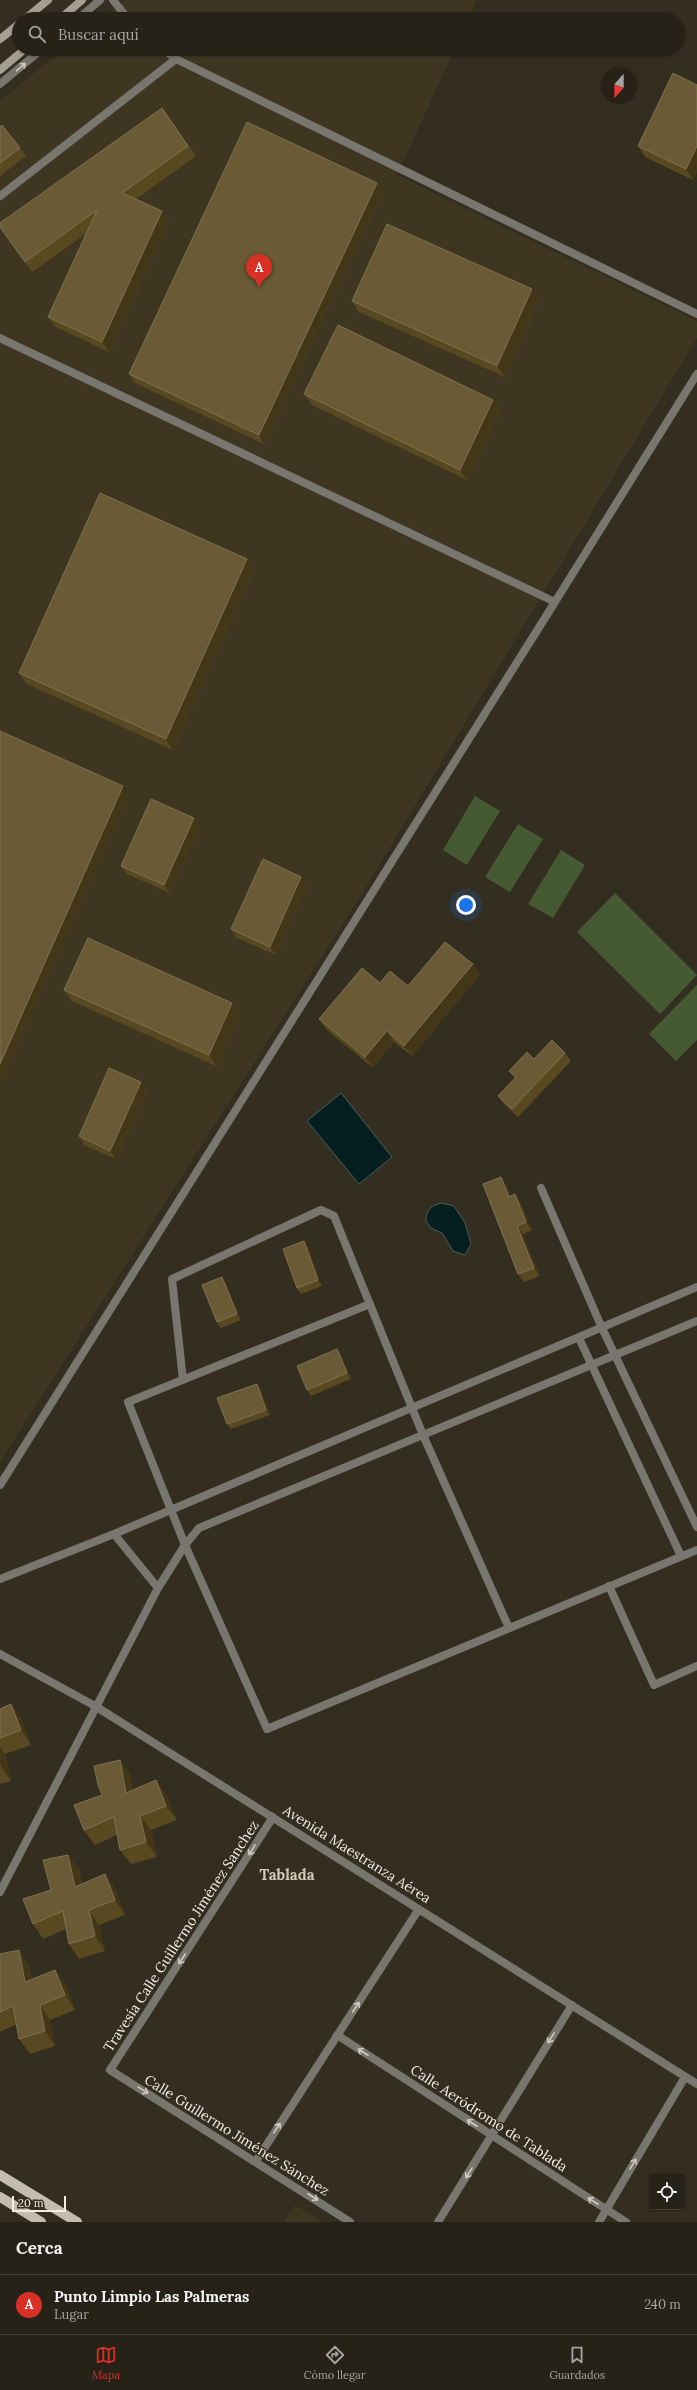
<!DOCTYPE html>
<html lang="es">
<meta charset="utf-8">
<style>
body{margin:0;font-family:Lora,serif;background:#2f2a21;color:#f1f3f6}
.controls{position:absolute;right:12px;bottom:12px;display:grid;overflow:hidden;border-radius:4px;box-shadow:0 1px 3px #0004}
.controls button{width:36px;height:36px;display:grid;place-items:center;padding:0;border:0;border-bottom:1px solid #433f37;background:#272218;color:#f1f3f6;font:20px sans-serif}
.compass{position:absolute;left:601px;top:68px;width:36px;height:36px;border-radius:50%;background:#272218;box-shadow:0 1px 3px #0004;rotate:201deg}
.scale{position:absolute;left:12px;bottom:10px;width:54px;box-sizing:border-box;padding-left:4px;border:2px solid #f1ede4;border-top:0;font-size:11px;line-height:14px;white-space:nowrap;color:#f1ede4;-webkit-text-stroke:3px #342e20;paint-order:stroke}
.you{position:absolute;left:466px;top:905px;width:14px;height:14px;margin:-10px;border:3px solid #fff;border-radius:50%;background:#1a73e8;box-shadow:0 0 0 6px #1a73e833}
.badge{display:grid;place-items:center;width:26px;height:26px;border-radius:50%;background:#d93025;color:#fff;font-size:13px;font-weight:700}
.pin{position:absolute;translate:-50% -33px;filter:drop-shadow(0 1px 2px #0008)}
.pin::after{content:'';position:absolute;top:21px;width:14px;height:12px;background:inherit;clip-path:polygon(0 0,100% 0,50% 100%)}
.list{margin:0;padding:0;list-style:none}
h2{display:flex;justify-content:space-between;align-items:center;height:52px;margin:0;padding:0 16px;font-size:17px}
h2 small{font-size:13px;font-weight:400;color:#a4a4a2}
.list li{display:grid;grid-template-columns:26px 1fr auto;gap:12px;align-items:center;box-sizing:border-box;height:60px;padding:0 16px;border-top:1px solid #433f37}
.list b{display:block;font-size:15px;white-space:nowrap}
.list p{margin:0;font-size:13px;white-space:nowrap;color:#a4a4a2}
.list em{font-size:13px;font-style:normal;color:#a4a4a2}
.icon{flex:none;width:22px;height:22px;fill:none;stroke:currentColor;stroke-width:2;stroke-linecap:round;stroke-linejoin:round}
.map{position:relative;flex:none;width:697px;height:2222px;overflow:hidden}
.search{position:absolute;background:#272218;box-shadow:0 1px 3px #0004;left:12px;right:12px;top:12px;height:44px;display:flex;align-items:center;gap:10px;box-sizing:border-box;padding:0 14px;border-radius:22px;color:#a4a4a2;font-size:15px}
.sheet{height:112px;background:#272218}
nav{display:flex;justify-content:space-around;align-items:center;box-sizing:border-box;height:56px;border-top:1px solid #433f37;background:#272218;font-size:11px;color:#a4a4a2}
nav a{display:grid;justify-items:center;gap:2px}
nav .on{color:#d93025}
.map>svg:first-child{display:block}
</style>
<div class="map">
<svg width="697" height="2222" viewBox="0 0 697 2222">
<rect width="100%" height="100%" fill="#342e20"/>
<path fill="#3f3622" d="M 125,0 L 477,0 L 469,19 L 102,19 Z
M 64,49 L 455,49 L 397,175 L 697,321 L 697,338 L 363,892 L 0,1462 L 0,101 Z
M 295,2205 L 323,2222 L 284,2222 Z"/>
<path fill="#455933" d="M 475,796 L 500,811 L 467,865 L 443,850 Z
M 518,824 L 543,839 L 510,892 L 485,877 Z
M 561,850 L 585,865 L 553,918 L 528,904 Z
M 615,893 L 697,975 L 660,1014 L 577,932 Z
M 697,985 L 697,1040 L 676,1061 L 649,1034 Z"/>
<path fill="#051e20" stroke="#4c5c5b" d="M 341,1093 L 392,1157 L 359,1184 L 307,1121 Z
M 442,1203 L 454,1206 L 465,1223 L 471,1244 L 465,1255 L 453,1251 L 442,1233 L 431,1228 L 426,1221 C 426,1210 431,1205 442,1203 Z"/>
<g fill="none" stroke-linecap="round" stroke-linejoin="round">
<path stroke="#79766f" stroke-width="8" d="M 113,0 L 128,19
M 78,19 L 100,0
M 163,49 L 176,59
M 0,84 L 42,49
M 0,196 L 176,59 L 697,314
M 0,338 L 555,602 L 697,374
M 541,1188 L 602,1328 L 697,1527
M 370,1304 L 128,1402 L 185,1545 L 267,1729 L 697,1550
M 579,1338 L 681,1556
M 183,1380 L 172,1279 L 321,1210 L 334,1216 L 423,1435 L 509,1628
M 0,1485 L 555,602
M 114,1534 L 158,1588
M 0,1579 L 114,1534 L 697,1287
M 609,1586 L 654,1685 L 697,1666
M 0,1654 L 95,1706 L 697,2084
M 273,1817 L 110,2070 L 350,2222
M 0,1892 L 158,1588 L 185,1545 L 199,1528 L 697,1321
M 337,2035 L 626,2222
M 256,2161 L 419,1909
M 438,2222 L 572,2005
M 599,2222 L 685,2077"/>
<path stroke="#a49e93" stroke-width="8" d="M 25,19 L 48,0
M 60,19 L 82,0
M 0,39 L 19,24
M 0,70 L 25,49"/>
<path stroke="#c4bdaf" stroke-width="10" d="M 0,2175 L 77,2222
M 0,2197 L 41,2222"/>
</g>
<path fill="#594921" d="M 673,73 L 693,180 L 645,157 L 638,146 Z
M 162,108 L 196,156 L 136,199 L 162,211 L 169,221 L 109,352 L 56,327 L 48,317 L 87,233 L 32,272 L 0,227 Z
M 0,127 L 20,148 L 26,156 L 0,176 Z
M 377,183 L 383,191 L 264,444 L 135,383 L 129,374 Z
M 539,300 L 505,377 L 359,312 L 352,301 Z
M 304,394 L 493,400 L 501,411 L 467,480 L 312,405 Z
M 247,559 L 254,570 L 173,750 L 27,684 L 19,673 Z
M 194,818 L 200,826 L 170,893 L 127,874 L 121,866 Z
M 301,877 L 307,885 L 276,955 L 237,938 L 231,929 Z
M 473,964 L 480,975 L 412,1056 L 394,1042 L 373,1068 L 327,1030 L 319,1019 L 380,983 L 408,986 Z
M 64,990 L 240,1014 L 216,1066 L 72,1001 Z
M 565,1053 L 571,1061 L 518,1117 L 504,1104 L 498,1096 L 515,1078 L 509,1071 L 534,1059 Z
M 147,1090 L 116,1159 L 84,1145 L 79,1136 Z
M 507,1185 L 511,1196 L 515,1194 L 521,1203 L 532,1230 L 523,1234 L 540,1276 L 524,1282 L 518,1274 Z
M 304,1241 L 308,1247 L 322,1286 L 301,1294 L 297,1288 Z
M 226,1283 L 241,1320 L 221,1328 L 217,1322 Z
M 337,1349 L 341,1355 L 351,1379 L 311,1396 L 307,1390 Z
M 257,1384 L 261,1390 L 270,1415 L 231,1429 L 227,1424 Z
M 11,1704 L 21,1719 L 31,1745 L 5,1754 L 11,1781 L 0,1784 L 0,1709 Z
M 120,1760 L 130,1775 L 133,1790 L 167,1795 L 177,1820 L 151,1830 L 157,1857 L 131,1864 L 120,1850 L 117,1835 L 95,1845 L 84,1830 Z
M 79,1869 L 82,1884 L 105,1874 L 115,1889 L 125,1915 L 99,1925 L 105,1951 L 79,1959 L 69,1944 L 66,1929 L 43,1939 L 33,1924 L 51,1890 Z
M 29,1965 L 32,1979 L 55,1970 L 66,1985 L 75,2010 L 50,2020 L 55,2046 L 30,2054 L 19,2039 L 17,2024 L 0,2032 L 0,1986 Z"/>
<path fill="#443718" d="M 697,146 L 697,172 L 693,180 L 686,169 Z
M 377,183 L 383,191 L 264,444 L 259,435 Z
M 162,211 L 169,221 L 109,352 L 102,342 Z
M 532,289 L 539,300 L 505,377 L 497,366 Z
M 493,400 L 501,411 L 467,480 L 460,470 Z
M 247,559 L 254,570 L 173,750 L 166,739 Z
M 123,786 L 129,794 L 0,1085 L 0,1064 Z
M 194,818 L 200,826 L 170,893 L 164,885 Z
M 301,877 L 307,885 L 276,955 L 270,947 Z
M 473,964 L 480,975 L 412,1056 L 404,1046 Z
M 232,1003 L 240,1014 L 216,1066 L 209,1055 Z
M 387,1031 L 394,1042 L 373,1068 L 365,1057 Z
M 141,1082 L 147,1090 L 116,1159 L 110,1151 Z
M 501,1177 L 507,1185 L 515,1205 L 509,1197 Z
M 515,1194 L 521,1203 L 532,1230 L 526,1222 Z
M 517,1226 L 523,1234 L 540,1276 L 534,1268 Z
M 304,1241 L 308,1247 L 322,1286 L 318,1280 Z
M 222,1277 L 226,1283 L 241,1320 L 237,1314 Z
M 337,1349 L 341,1355 L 351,1379 L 347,1373 Z
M 257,1384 L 261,1390 L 270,1415 L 266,1410 Z
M 11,1704 L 21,1719 L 31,1745 L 21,1730 Z
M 0,1747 L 5,1754 L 11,1781 L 1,1766 L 0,1762 Z
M 120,1760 L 130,1775 L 137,1807 L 126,1793 Z
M 156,1780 L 167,1795 L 177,1820 L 166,1806 Z
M 140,1816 L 151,1830 L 157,1857 L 146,1842 Z
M 68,1855 L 79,1869 L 85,1902 L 75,1887 Z
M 105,1874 L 115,1889 L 125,1915 L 115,1900 Z
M 89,1910 L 99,1925 L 105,1951 L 95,1936 Z
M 19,1950 L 29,1965 L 36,1997 L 25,1982 Z
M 55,1970 L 66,1985 L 75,2010 L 65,1995 Z
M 40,2005 L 50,2020 L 55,2046 L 45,2031 Z"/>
<path fill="#6a5b36" stroke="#7f7251" d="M 673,73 L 697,85 L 697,146 L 686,169 L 638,146 Z
M 162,108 L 188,146 L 122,193 L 162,211 L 102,342 L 48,317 L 97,210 L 25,262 L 0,227 L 0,223 Z
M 247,122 L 377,183 L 259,435 L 129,374 Z
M 2,125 L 20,148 L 0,163 L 0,127 Z
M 387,224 L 532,289 L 497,366 L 352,301 Z
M 338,325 L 493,400 L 460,470 L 304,394 Z
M 100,493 L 247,559 L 166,739 L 19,673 Z
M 0,731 L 123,786 L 0,1064 Z
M 151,799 L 194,818 L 164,885 L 121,866 Z
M 263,859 L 301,877 L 270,947 L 231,929 Z
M 88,938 L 232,1003 L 209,1055 L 64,990 Z
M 445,942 L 473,964 L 404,1046 L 387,1031 L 365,1057 L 319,1019 L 362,968 L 380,983 L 390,971 L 408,986 Z
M 552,1040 L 565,1053 L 512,1109 L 498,1096 L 516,1077 L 509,1071 L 527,1052 L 534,1059 Z
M 109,1068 L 141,1082 L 110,1151 L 79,1136 Z
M 501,1177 L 509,1197 L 515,1194 L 526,1222 L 517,1226 L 534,1268 L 518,1274 L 483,1184 Z
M 304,1241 L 318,1280 L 297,1288 L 283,1249 Z
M 222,1277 L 237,1314 L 217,1322 L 202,1285 Z
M 337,1349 L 347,1373 L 307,1390 L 297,1366 Z
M 257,1384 L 266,1410 L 227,1424 L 217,1398 Z
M 11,1704 L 21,1730 L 0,1738 L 0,1709 Z
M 120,1760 L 126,1793 L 156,1780 L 166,1806 L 140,1816 L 146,1842 L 120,1850 L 114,1817 L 84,1830 L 74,1805 L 102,1795 L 98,1785 L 94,1766 Z
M 68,1855 L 75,1887 L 105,1874 L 115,1900 L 89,1910 L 95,1936 L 69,1944 L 63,1911 L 33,1924 L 23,1899 L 51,1890 L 43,1860 Z
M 19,1950 L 25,1982 L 55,1970 L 65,1995 L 40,2005 L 45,2031 L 19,2039 L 13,2006 L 0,2012 L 0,1986 L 1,1985 L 0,1981 L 0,1954 Z"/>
<defs><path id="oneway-shaft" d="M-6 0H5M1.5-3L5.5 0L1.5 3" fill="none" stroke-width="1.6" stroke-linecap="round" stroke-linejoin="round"/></defs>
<g stroke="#cdc9c1">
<use href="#oneway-shaft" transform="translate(21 67) rotate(-40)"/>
<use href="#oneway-shaft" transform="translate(252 1850) rotate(122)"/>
<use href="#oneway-shaft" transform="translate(182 1959) rotate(123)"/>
<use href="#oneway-shaft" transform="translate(356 2007) rotate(-57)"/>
<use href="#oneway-shaft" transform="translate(551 2038) rotate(122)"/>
<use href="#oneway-shaft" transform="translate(363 2052) rotate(-147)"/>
<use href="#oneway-shaft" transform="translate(143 2090) rotate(32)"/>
<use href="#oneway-shaft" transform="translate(472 2123) rotate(-147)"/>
<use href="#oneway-shaft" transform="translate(277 2128) rotate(-57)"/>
<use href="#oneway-shaft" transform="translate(633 2164) rotate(-59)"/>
<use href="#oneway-shaft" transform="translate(469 2173) rotate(122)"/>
<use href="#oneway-shaft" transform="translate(313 2197) rotate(33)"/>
<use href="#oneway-shaft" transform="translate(593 2201) rotate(-147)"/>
</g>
<g text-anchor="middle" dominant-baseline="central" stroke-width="3" stroke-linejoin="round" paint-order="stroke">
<g font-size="14" fill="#f1ede4" stroke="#342e20">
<text transform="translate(357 1854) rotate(32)">Avenida Maestranza Aérea</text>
<text transform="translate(181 1936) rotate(-57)">Travesía Calle Guillermo Jiménez Sanchez</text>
<text transform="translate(489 2118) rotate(33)">Calle Aeródromo de Tablada</text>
<text transform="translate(237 2135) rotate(32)">Calle Guillermo Jiménez Sánchez</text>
</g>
<g font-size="15" font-weight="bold" fill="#d1cab8" stroke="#342e20">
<text x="287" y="1874">Tablada</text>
</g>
</g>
</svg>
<div class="controls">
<button><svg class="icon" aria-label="locate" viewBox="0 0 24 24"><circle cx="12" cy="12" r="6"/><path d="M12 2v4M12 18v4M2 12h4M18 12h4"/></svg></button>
</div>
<svg class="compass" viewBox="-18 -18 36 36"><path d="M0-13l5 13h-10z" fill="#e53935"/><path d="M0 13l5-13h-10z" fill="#a4a4a2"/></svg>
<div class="scale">20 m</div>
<div class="you"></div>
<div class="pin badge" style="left:259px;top:287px">A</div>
<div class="search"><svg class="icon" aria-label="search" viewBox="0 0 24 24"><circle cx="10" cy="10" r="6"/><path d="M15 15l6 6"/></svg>Buscar aquí</div>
</div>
<section class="sheet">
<h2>Cerca<small></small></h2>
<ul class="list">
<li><span class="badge">A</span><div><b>Punto Limpio Las Palmeras</b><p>Lugar</p></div><em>240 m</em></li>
</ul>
</section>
<nav>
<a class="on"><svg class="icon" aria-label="map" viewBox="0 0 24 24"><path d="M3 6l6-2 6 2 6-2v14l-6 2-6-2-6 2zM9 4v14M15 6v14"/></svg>Mapa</a>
<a><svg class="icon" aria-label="directions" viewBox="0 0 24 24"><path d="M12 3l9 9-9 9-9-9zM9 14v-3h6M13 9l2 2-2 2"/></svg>Cómo llegar</a>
<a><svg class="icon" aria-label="saved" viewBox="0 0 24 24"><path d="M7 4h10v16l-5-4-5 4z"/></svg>Guardados</a>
</nav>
